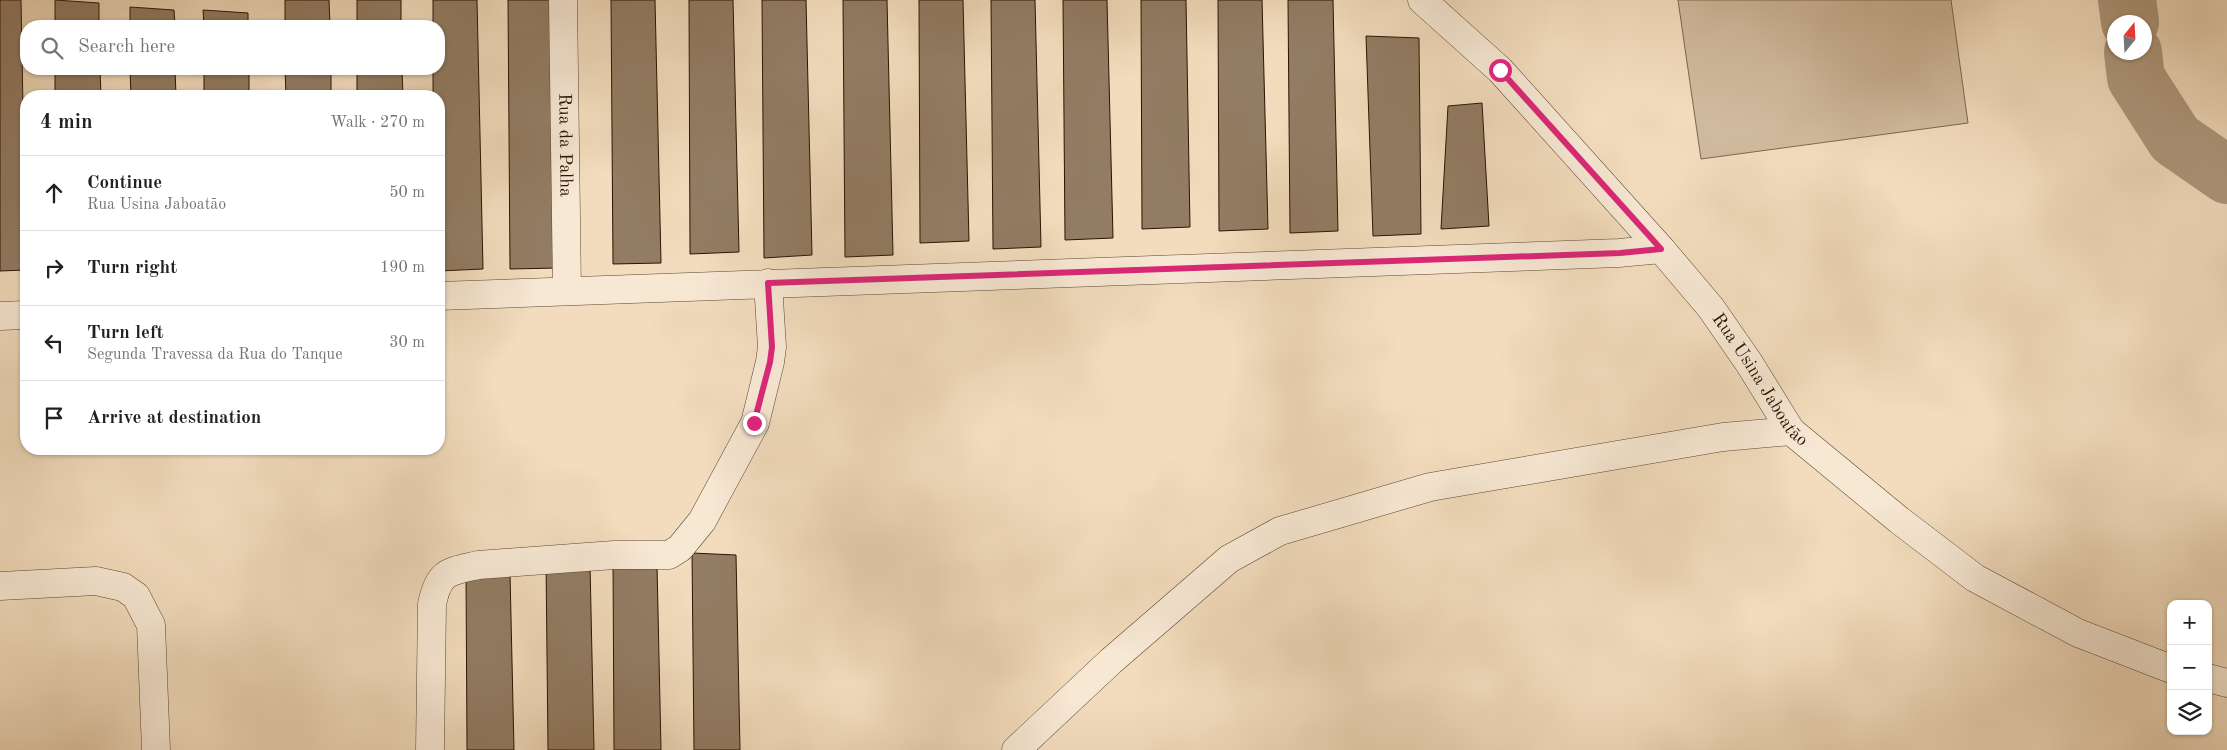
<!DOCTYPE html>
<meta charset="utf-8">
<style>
body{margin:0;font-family:"Old Standard TT",serif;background:#f2f2f2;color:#202124}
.controls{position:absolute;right:15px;bottom:15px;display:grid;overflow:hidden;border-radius:10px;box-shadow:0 1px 4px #0004}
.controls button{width:45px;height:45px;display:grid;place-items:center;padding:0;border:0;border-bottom:1px solid #e0e0e0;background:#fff;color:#202124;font:25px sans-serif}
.compass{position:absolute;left:2107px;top:15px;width:45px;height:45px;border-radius:50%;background:#fff;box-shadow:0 1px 4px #0004;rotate:18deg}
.stop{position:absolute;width:15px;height:15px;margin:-11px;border:4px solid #db2777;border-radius:50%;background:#fff}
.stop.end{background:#db2777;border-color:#fff;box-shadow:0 1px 5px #0008}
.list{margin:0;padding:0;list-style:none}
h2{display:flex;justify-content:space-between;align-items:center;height:65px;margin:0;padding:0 20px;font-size:21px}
h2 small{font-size:16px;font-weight:400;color:#757577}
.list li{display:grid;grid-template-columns:32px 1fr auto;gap:15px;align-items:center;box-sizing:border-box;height:75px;padding:0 20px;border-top:1px solid #e0e0e0}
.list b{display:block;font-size:19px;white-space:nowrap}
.list p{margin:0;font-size:16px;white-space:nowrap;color:#757577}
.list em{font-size:16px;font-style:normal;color:#757577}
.icon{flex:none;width:28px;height:28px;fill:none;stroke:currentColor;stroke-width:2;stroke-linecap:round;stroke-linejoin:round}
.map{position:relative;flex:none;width:2227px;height:750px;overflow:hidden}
.search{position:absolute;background:#fff;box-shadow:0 1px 4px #0004;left:20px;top:20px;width:425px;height:55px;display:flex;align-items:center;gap:12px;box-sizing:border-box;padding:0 18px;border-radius:20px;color:#757577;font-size:19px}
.panel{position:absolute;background:#fff;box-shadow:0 1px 4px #0004;left:20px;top:90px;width:425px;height:365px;border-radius:20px}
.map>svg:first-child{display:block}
</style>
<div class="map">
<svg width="2227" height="750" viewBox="0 0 2227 750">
<rect width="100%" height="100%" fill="#f2dcbd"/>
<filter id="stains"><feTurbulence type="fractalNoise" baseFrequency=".004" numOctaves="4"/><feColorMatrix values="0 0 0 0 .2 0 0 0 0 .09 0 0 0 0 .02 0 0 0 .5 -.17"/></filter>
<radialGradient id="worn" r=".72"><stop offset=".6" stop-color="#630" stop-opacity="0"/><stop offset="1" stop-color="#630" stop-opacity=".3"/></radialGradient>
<path fill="#d0ba9d" stroke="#7d6750" d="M 1678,0 L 1951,0 L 1968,123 L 1701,159 Z"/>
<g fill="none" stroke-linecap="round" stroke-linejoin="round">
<path stroke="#ae987d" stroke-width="58" d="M 2127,0 L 2130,22
M 2133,52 L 2136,78 L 2175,139 L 2227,175"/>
</g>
<path fill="#927c63" stroke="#2a1402" d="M 0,0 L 21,0 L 26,270 L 0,271 Z
M 55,0 L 99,3 L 99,26 L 55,26 Z
M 285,0 L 329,0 L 330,26 L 285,26 Z
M 357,0 L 401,0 L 401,26 L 357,26 Z
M 433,0 L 477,0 L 483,269 L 439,271 L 439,96 L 433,96 L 433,69 L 439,69 L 439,26 L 433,26 Z
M 508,0 L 552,0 L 558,268 L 510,269 Z
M 611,0 L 655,0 L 661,263 L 613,264 Z
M 689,0 L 733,0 L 739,252 L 690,254 Z
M 762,0 L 806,0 L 812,255 L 764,258 Z
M 843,0 L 887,0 L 893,255 L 845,257 Z
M 919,0 L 963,0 L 969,241 L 920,243 Z
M 991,0 L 1035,0 L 1041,247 L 993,249 Z
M 1063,0 L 1107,0 L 1113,238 L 1065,240 Z
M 1141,0 L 1186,0 L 1190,227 L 1142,229 Z
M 1218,0 L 1262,0 L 1268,229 L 1219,231 Z
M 1288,0 L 1333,0 L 1338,231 L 1290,233 Z
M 130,7 L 174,10 L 175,26 L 130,26 Z
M 203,10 L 248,13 L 248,26 L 204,26 Z
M 1366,36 L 1419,38 L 1421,234 L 1373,236 Z
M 55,69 L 100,69 L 101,96 L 55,96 Z
M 130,69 L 175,69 L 176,96 L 131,96 Z
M 204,69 L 249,69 L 249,96 L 204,96 Z
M 285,69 L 331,69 L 331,96 L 286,96 Z
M 357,69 L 402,69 L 403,96 L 357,96 Z
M 1482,103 L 1489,226 L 1441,229 L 1448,106 Z
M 692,553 L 736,555 L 740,750 L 694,750 Z
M 546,561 L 590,564 L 594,750 L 548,750 Z
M 613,562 L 657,565 L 661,750 L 614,750 Z
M 466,571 L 510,573 L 514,750 L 467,750 Z"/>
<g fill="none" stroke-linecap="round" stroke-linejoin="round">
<defs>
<g id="minor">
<path id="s1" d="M 563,0 L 567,290"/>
<path id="s2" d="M 1422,0 L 1500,70 L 1661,249 L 1711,308 L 1749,363 L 1791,431 L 1899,520 L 1975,578 L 2078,633 L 2171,669"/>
<path d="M 439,296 L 1619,253 L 1661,249"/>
<path d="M 0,316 L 26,315"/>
<path d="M 0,586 L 96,581 L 123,587 L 136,596 L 151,625 L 156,750"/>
<path d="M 2208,678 L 2227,683"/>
<path d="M 430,750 L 432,604 C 439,571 448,572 478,565 L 614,555 L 669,555 L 680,548 L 702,521 L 755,423 L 770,362 L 772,347 L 768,283"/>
<path d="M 1016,750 L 1111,661 L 1229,559 L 1280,531 L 1430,487 L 1723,437 L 1791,431"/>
</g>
</defs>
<use href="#minor" stroke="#5c4631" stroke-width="29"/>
<use href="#minor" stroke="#f7e8d4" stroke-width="28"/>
</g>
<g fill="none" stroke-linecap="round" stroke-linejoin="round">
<path stroke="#db2777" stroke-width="6" d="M 754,423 L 770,362 L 772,347 L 768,283 L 1620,253 L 1661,249 L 1500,70"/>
</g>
<g text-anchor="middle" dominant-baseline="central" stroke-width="4" stroke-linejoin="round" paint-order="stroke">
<g font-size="18" fill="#2a1402" stroke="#f7e8d4">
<text stroke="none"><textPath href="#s1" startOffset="145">Rua da Palha</textPath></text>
<text stroke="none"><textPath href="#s2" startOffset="510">Rua Usina Jaboatão</textPath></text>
</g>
</g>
<rect width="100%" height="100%" filter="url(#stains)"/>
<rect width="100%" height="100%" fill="url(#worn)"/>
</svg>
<div class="controls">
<button>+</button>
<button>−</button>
<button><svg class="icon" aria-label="layers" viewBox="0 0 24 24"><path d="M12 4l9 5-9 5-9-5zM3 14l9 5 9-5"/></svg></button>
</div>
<svg class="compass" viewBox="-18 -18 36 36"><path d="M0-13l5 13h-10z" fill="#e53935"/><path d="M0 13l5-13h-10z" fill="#757577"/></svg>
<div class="stop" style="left:1500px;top:70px"></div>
<div class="stop end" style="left:754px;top:423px"></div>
<div class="search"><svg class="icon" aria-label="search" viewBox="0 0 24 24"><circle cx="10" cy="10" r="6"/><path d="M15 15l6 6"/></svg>Search here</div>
<section class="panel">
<h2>4 min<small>Walk · 270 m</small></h2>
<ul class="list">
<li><svg class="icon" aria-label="ahead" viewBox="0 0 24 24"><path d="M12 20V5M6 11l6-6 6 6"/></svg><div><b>Continue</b><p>Rua Usina Jaboatão</p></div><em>50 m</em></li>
<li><svg class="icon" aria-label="right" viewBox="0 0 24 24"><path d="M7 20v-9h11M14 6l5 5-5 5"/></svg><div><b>Turn right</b></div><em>190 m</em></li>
<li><svg class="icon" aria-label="left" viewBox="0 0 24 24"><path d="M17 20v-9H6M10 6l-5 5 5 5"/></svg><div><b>Turn left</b><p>Segunda Travessa da Rua do Tanque</p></div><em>30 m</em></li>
<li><svg class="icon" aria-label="arrive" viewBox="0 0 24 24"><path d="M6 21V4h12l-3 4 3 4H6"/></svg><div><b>Arrive at destination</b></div></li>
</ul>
</section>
</div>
